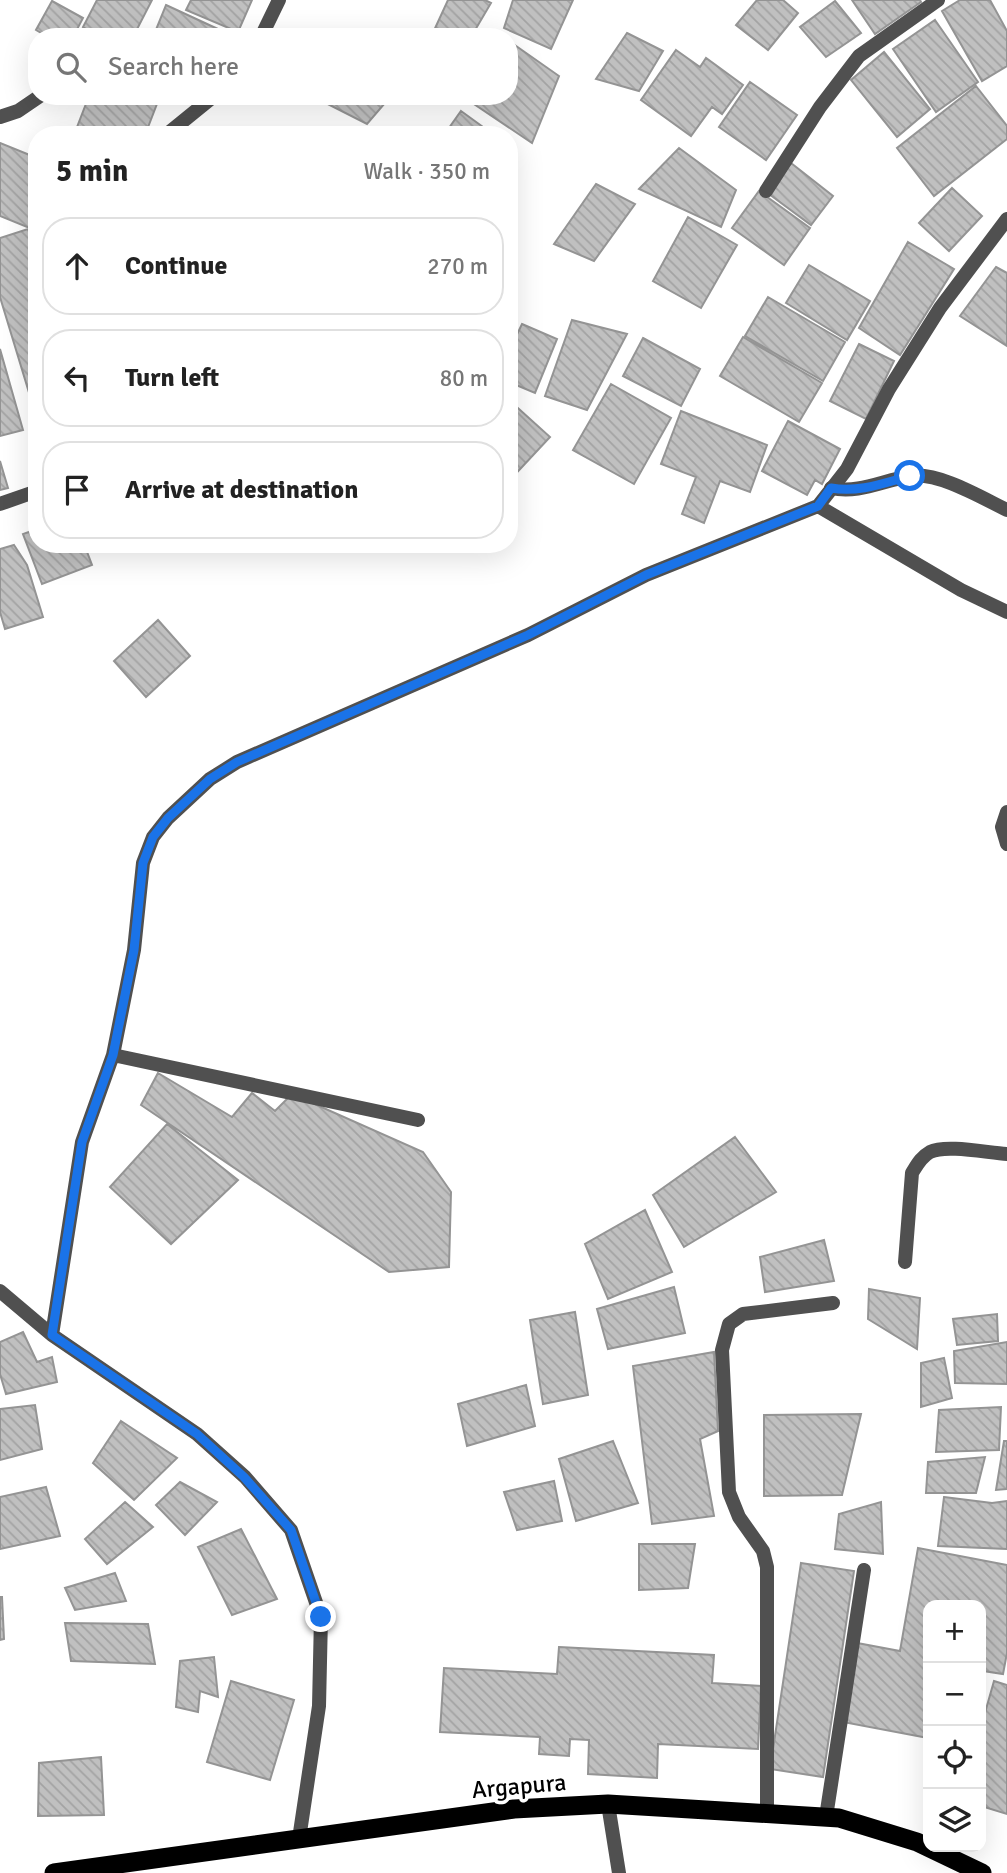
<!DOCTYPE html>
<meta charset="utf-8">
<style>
body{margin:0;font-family:Signika,sans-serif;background:#f6f6f6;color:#222}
.controls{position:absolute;right:21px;bottom:21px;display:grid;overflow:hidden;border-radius:14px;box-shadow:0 7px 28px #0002}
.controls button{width:63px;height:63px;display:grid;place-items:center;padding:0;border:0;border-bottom:2px solid #e0e0e0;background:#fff;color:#222;font:35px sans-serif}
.stop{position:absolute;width:21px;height:21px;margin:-16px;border:5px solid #1a73e8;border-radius:50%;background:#fff}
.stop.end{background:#1a73e8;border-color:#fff;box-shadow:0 2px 7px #0008}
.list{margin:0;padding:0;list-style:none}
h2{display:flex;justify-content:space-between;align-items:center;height:91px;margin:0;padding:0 28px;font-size:30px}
h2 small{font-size:23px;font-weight:400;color:#767676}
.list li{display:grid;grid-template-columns:46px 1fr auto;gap:21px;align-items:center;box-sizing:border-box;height:98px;margin:0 14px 14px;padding:0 14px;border:2px solid #e0e0e0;border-radius:28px}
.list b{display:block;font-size:26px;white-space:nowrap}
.list em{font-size:23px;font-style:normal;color:#767676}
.icon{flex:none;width:38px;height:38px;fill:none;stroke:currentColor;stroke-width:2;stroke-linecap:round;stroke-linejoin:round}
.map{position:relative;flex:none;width:1007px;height:1873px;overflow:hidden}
.search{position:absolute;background:#fff;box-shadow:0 7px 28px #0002;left:28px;top:28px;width:490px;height:77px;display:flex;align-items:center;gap:18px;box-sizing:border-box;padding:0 24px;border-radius:28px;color:#767676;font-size:26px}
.panel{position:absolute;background:#fff;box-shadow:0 7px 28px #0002;left:28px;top:126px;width:490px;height:427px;border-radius:28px}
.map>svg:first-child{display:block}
</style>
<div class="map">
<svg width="1007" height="1873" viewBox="0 0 1007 1873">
<defs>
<pattern id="building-back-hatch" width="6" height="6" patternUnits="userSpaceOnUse" patternTransform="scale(1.75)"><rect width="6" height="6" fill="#c0c0c0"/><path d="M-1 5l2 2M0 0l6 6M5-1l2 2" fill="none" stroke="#a3a3a3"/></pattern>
</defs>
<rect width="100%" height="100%" fill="#fff"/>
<path fill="url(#building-back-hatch)" stroke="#949494" stroke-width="2" d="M 97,0 L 152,0 L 133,37 L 100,37 L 83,27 Z
M 191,0 L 252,0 L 238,32 L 186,10 Z
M 448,0 L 485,0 L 491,3 L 471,37 L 431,37 Z
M 513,0 L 573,0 L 551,49 L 504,28 Z
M 757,0 L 783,0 L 798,13 L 768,50 L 736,25 Z
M 852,0 L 920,0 L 921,2 L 875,34 Z
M 960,0 L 990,0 L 1007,31 L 1007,66 L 982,81 L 942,11 Z
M 52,1 L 83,18 L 73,37 L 48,37 L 36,30 Z
M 835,1 L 861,33 L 826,57 L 800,27 Z
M 166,5 L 233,36 L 233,37 L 153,37 Z
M 935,20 L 978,82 L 936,112 L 893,49 Z
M 627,33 L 663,51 L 639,91 L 596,79 Z
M 509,41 L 559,76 L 532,143 L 462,96 L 509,96 Z
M 676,50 L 700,67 L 706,58 L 743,85 L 722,114 L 712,107 L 691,136 L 641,100 Z
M 884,52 L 930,109 L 897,137 L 851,80 Z
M 750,82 L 797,115 L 766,160 L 719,127 Z
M 976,86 L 1007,126 L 1007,139 L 934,196 L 897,148 Z
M 89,96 L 160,96 L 145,135 L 74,135 Z
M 312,96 L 391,96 L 367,124 Z
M 461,111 L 494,135 L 444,135 Z
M 0,143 L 37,158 L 37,218 L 32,229 L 0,216 Z
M 679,148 L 736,190 L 721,227 L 639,189 Z
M 791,163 L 833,196 L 811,225 L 769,194 Z
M 596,184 L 635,204 L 594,261 L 554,244 Z
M 952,188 L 982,216 L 949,251 L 919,223 Z
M 759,191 L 810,228 L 784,265 L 732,228 Z
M 688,217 L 737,245 L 701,308 L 653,281 Z
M 28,229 L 37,256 L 37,419 L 0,297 L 0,238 Z
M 908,242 L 954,269 L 900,355 L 859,328 Z
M 809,265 L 870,301 L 847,340 L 786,303 Z
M 996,267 L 1007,273 L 1007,346 L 960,316 Z
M 768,297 L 845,342 L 823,381 L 745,336 Z
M 572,320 L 627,334 L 587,410 L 545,396 Z
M 522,324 L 557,339 L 535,393 L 509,382 L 509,351 Z
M 743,337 L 822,383 L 799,422 L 720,376 Z
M 643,338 L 700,369 L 681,406 L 623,376 Z
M 859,344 L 894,361 L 866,419 L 830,401 Z
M 0,349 L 23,430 L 0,436 Z
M 611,384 L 671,418 L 634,484 L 573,450 Z
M 509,400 L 550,437 L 509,481 Z
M 681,411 L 767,445 L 750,492 L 720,481 L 704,523 L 682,514 L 696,477 L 661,464 Z
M 788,421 L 840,449 L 822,484 L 815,480 L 807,495 L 762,471 Z
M 0,461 L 8,488 L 0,490 Z
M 37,529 L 37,544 L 84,544 L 92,565 L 42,584 L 23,534 Z
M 14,545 L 27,565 L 43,617 L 5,629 L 0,612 L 0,549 Z
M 158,620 L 190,656 L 146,697 L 114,661 Z
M 158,1073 L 232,1117 L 252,1093 L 275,1111 L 292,1094 L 423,1152 L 451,1192 L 449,1267 L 389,1272 L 141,1105 Z
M 167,1124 L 238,1180 L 171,1244 L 110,1187 Z
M 735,1137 L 776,1192 L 684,1247 L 653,1195 Z
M 645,1210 L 672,1272 L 608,1299 L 585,1244 Z
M 824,1240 L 834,1281 L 765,1292 L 760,1257 Z
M 674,1287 L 685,1333 L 608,1349 L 597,1309 Z
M 869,1289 L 920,1298 L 917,1349 L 868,1319 Z
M 575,1312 L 588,1395 L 543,1404 L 530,1320 Z
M 997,1314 L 998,1341 L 957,1345 L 953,1319 Z
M 23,1332 L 37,1362 L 52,1357 L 57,1382 L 6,1394 L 0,1374 L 0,1342 Z
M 1007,1342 L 1007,1384 L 955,1383 L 954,1351 Z
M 714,1352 L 718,1431 L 700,1439 L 714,1516 L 652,1524 L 633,1366 Z
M 944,1358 L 952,1398 L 921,1407 L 921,1363 Z
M 526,1385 L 535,1426 L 467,1446 L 458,1404 Z
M 35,1405 L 42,1449 L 0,1460 L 0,1409 Z
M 1001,1407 L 999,1450 L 936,1452 L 939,1410 Z
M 861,1414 L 842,1495 L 764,1496 L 764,1415 Z
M 121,1421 L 177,1458 L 134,1500 L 93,1463 Z
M 613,1441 L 638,1503 L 576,1521 L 559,1459 Z
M 1004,1441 L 1007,1441 L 1007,1489 L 996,1490 Z
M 985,1457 L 976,1493 L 926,1493 L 928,1462 Z
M 554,1481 L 562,1521 L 517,1530 L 504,1492 Z
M 180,1482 L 217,1502 L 185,1535 L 156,1505 Z
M 46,1487 L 60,1536 L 0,1549 L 0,1497 Z
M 944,1497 L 992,1503 L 1007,1501 L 1007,1549 L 938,1546 Z
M 125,1502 L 153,1527 L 107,1564 L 85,1539 Z
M 881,1502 L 883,1554 L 835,1549 L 839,1514 Z
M 241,1529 L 277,1599 L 232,1615 L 198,1547 Z
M 639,1544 L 695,1544 L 688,1588 L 639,1590 Z
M 918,1548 L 1007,1565 L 1007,1653 L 1003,1674 L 983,1671 L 981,1682 L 981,1605 L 928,1605 L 928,1738 L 843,1722 L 857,1643 L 900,1651 Z
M 801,1563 L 854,1571 L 823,1777 L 770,1769 Z
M 115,1573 L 126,1601 L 75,1610 L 65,1588 Z
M 0,1597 L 2,1597 L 4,1639 L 0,1640 Z
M 65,1623 L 148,1624 L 155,1664 L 71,1661 Z
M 559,1647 L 714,1655 L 712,1683 L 761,1686 L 758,1749 L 658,1744 L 657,1778 L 588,1774 L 589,1740 L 570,1739 L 569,1756 L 539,1754 L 540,1737 L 440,1732 L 444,1668 L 557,1674 Z
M 214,1657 L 218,1697 L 200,1691 L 198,1712 L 176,1707 L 180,1661 Z
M 231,1681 L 294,1700 L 270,1780 L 207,1762 Z
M 994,1681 L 1007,1685 L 1007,1814 L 981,1806 L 981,1727 Z
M 101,1757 L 104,1815 L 38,1816 L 39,1763 Z"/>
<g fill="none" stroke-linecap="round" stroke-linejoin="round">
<path stroke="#505050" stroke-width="14" d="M 831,488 C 860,494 883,480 911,476 C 939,472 982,498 1007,510
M 1007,812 L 1002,827 L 1007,844
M 826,1817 L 864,1570"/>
<path stroke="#505050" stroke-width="14" d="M 261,37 L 279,0
M 0,117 L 18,111 L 40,96
M 166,135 L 214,96
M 766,191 L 820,107 L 859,56 L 938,0
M 0,504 L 37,491
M 818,506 L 961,590 L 1007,612
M 113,1055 L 418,1120
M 905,1262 L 912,1173 C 917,1165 921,1157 930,1152 C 946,1144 988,1153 1007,1154
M 0,1291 L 52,1335 L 197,1434 L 245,1477 L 291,1530 L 321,1617 L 319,1706 L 299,1839
M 52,1335 L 82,1142 L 113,1055 L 134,950 L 143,863 L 153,837 L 168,818 L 210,779 L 237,762 L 528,635 L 646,575 L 818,506 L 847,469 L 889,389 L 940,308 L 1007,219
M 608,1804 L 619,1873
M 767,1813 L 767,1567 L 763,1551 L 739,1517 L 729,1492 L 722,1350 L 729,1324 L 743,1314 L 833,1303"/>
<path stroke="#000" stroke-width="19" d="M 54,1873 L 514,1809 L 608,1804 L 839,1818 L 917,1842 L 982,1873"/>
</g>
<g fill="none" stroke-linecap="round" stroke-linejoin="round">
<path stroke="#1a73e8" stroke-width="9" d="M 321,1617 L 291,1530 L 244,1477 L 197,1434 L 52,1335 L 82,1142 L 113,1055 L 134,950 L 143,863 L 153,837 L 168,818 L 210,779 L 237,762 L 528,635 L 646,575 L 818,506 L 831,488 C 859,493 884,483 910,476"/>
</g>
<g text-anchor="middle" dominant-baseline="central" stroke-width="7" stroke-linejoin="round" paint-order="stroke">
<g font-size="24" fill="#000" stroke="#fff">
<text transform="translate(519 1786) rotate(-5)">Argapura</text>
</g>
</g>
</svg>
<div class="controls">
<button>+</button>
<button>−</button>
<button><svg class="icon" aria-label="locate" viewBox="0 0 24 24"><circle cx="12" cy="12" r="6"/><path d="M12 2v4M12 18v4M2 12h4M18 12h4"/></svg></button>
<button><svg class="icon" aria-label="layers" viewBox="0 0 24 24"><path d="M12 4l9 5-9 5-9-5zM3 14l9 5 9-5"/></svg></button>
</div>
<div class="stop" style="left:910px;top:476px"></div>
<div class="stop end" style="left:321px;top:1617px"></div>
<div class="search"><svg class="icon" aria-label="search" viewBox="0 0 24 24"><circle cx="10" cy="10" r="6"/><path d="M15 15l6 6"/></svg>Search here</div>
<section class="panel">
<h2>5 min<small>Walk · 350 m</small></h2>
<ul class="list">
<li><svg class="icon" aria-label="ahead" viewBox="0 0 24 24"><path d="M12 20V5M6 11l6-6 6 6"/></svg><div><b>Continue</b></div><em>270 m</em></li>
<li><svg class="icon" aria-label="left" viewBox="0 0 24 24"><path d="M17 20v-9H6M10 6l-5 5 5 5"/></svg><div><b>Turn left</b></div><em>80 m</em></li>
<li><svg class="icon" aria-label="arrive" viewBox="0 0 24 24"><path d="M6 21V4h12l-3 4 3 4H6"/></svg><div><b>Arrive at destination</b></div></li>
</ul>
</section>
</div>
